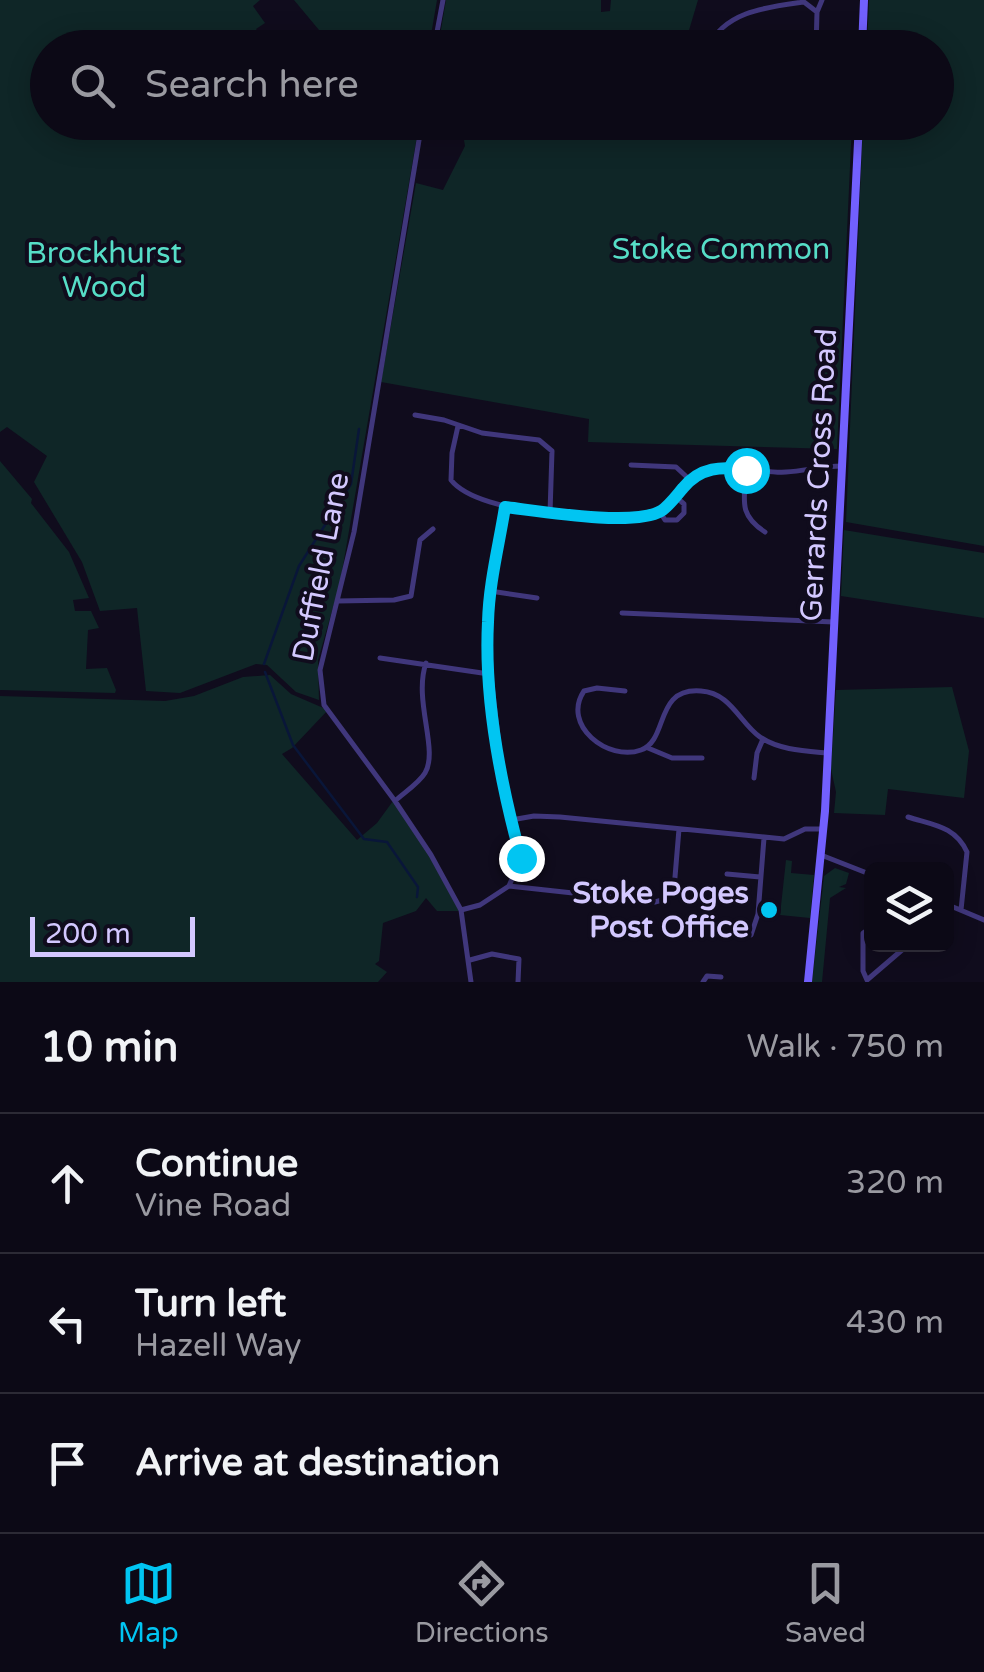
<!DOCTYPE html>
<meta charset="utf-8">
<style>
body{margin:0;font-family:"Varela Round",sans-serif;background:#15121f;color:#f1f3f6}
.controls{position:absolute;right:30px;bottom:30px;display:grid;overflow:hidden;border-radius:15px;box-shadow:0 5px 25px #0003}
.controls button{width:90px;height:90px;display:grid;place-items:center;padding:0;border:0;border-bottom:2px solid #2c2a35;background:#0c0916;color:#f1f3f6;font:50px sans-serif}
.scale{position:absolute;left:30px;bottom:25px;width:165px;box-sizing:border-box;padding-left:10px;border:5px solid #d3c8ff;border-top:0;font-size:28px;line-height:35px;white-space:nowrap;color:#d3c8ff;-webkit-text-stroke:8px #100c1d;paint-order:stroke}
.stop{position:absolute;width:30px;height:30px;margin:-22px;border:8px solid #01c5f2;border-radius:50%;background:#fff}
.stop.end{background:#01c5f2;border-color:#fff;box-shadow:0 2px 10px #0008}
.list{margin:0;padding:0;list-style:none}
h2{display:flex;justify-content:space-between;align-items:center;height:130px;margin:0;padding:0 40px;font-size:42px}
h2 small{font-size:32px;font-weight:400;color:#9a9aa1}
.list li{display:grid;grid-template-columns:65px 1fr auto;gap:30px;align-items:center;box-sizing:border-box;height:140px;padding:0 40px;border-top:2px solid #2c2a35}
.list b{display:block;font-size:38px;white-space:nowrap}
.list p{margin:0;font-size:32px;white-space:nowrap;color:#9a9aa1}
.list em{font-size:32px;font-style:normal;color:#9a9aa1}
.icon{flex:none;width:55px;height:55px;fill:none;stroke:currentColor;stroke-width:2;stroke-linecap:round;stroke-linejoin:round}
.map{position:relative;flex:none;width:984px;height:982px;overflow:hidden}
.search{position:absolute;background:#0c0916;box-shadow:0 5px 25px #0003;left:30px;right:30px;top:30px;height:110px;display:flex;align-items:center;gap:25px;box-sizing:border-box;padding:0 35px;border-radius:55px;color:#9a9aa1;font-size:38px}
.sheet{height:550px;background:#0c0916}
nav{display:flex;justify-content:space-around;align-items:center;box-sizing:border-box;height:140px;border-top:2px solid #2c2a35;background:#0c0916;font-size:28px;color:#9a9aa1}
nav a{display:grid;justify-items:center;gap:5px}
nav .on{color:#01c5f2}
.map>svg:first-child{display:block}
</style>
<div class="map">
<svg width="984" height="982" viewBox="0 0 984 982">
<rect width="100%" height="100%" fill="#100c1d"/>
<path fill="#0f2627" d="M 0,0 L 260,0 L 253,6 L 265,23 L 256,29 L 269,47 L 48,48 L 48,122 L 416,123 L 414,135 L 417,136 L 340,583 L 318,660 L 319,700 L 296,692 L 267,665 L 256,664 L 180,693 L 146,691 L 137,608 L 100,611 L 82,562 L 34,482 L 47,456 L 7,427 L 0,432 Z
M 294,0 L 437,0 L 429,47 L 334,48 Z
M 446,0 L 601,0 L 601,12 L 610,11 L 611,0 L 698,0 L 684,47 L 438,47 Z
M 869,0 L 984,0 L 984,546 L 846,522 L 863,123 L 936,122 L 936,48 L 867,47 Z
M 425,123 L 852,123 L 837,449 L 588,442 L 589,419 L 381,382 L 416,183 L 443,190 L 465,146 L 464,140 L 424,129 Z
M 0,461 L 32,499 L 31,503 L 69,552 L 89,598 L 73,600 L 75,611 L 91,611 L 99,628 L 88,630 L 86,669 L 107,668 L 116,690 L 115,693 L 0,690 Z
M 844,530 L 984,553 L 984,618 L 841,596 Z
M 270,675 L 291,694 L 328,710 L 292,748 L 282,754 L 357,840 L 377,823 L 393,801 L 429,855 L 459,911 L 437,911 L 426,898 L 416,911 L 383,923 L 379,961 L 375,964 L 387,972 L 378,982 L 0,982 L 0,696 L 165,701 L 194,696 L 243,677 Z
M 952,687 L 969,751 L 964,798 L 888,789 L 885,815 L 834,813 L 836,792 L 831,769 L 836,690 Z
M 786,860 L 792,861 L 791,873 L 814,875 L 810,918 L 780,915 Z
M 835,868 L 849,873 L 846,884 L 839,887 L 846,888 L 830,898 L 822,982 L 812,982 L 824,876 Z"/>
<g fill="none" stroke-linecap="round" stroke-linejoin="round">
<path stroke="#091639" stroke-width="2.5" d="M 264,664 L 299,566 L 351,484 L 359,429
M 265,672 L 293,745 L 364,839 L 387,842 L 418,887 L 417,897"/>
<path stroke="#40377c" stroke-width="5" d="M 434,48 L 443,0
M 708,48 C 724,11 768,7 804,2 L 817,12
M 816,48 L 817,12 L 822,0
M 422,122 L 354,532 L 320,670 L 324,705 L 395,801 L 431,855 L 461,910 L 471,982
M 415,415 L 444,420 L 482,433 L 539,440 L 552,451 L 550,513
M 458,426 L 452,453 L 451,480 C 480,517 616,521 660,512 C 673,499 684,482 700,473 C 727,459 758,474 786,472 C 805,471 822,466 842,466
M 631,465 L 676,467 L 690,480
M 746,469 C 745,499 737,514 765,532
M 660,512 L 665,520 L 677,520 L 684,513 L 684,504 L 676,497
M 490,591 L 537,598
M 338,601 L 394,600 L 411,596 L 420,540 L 433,529
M 622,613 L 834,622
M 380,658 L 489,674
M 625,691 L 597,688 L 584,691 C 561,725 608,762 641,750 C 669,740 654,687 701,691 C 731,693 739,722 760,737 C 779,750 805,751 827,753
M 648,748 L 672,758 L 702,758
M 754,778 L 757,753 L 763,739
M 396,800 C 405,792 419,783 425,773 C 439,750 413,700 426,663
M 908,817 C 933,825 955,826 967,852 L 961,910
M 511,820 L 534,816 L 560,817 L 784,839 L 805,829 L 823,829
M 821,855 L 872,875
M 727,874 L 760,877
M 509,886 L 655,902 L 669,898 L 674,889 L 679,829
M 946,904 L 984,920
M 461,910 L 480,905 L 509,886 L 521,858 L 505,797 L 487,642 L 490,591 L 505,507
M 872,927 L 863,933 L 863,971 L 867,980 L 909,944
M 719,935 L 751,935 L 758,914 L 764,838
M 470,960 L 492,954 L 519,959 L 518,982
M 703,982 L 707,976 L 721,977"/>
<path stroke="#7260fe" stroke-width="8" d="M 862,48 L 864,0
M 808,982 L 825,811 L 859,122"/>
</g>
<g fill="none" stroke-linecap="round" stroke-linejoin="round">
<path stroke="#01c5f2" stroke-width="12" d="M 521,858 C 501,785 484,698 488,622 C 489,583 499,545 505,507 C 539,511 633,527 661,511 C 669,506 677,495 683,488 C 700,467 722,466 746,470"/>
</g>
<circle fill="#01c5f2" stroke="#100c1d" stroke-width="4" cx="769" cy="910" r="10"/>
<g text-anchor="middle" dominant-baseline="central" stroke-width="8" stroke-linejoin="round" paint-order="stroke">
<g font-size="30" fill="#56ddc7" stroke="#100c1d">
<text x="721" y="249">Stoke Common</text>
<text x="104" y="253">Brockhurst<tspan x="104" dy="34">Wood</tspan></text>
</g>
<g font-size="30" fill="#d3c8ff" stroke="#100c1d">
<text transform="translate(819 475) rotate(-87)">Gerrards Cross Road</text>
<text transform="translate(321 567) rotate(-79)">Duffield Lane</text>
</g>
<g font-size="30" font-weight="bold" fill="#d3c8ff" stroke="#100c1d" text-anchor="end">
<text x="749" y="893">Stoke Poges<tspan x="749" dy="34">Post Office</tspan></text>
</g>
</g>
</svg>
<div class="controls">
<button><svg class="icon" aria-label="layers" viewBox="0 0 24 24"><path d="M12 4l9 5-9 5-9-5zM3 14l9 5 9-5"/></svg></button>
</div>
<div class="scale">200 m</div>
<div class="stop" style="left:746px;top:470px"></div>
<div class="stop end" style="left:521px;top:858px"></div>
<div class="search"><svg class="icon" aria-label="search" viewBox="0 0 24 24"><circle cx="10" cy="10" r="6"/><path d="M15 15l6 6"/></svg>Search here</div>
</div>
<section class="sheet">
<h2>10 min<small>Walk · 750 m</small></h2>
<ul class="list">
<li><svg class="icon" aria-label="ahead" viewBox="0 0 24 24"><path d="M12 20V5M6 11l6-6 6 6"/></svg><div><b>Continue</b><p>Vine Road</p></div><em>320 m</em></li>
<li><svg class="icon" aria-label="left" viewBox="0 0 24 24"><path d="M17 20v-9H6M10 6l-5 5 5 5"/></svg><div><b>Turn left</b><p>Hazell Way</p></div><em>430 m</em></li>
<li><svg class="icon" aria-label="arrive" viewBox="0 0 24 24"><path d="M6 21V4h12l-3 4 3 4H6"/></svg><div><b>Arrive at destination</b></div></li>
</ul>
</section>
<nav>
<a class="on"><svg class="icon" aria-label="map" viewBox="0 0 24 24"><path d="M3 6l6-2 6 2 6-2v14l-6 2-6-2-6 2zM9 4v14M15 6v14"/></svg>Map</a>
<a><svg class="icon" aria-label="directions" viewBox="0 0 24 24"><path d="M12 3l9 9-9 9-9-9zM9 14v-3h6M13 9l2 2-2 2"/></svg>Directions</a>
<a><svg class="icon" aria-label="saved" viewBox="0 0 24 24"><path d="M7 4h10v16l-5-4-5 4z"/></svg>Saved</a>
</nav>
